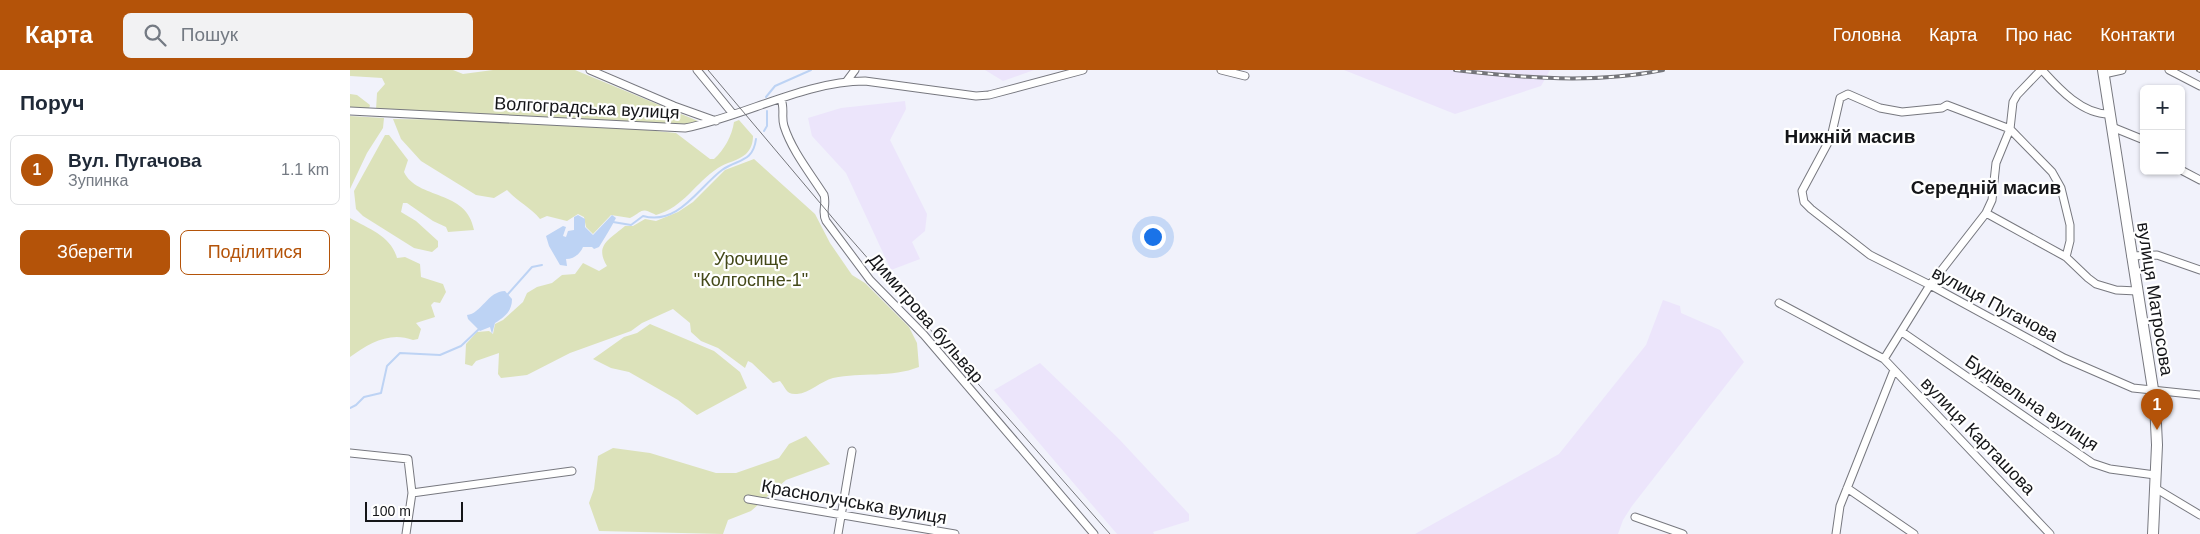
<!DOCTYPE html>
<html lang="uk">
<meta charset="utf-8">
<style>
body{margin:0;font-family:Helvetica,sans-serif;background:#f2f2f3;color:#1f2937}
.controls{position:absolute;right:15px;top:15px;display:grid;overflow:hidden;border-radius:8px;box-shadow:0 1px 4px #0004}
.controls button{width:45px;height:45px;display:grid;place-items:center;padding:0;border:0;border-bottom:1px solid #e0e1e3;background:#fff;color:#1f2937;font:25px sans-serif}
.scale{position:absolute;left:15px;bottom:12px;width:98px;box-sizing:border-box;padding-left:5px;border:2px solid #141518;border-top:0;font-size:14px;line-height:18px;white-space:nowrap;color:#141518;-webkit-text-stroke:4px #fff;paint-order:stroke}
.you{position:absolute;left:802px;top:166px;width:18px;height:18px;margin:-12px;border:4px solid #fff;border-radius:50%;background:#1a73e8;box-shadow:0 0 0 8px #1a73e833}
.badge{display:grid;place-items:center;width:32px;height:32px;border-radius:50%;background:#b45309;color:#fff;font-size:16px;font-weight:700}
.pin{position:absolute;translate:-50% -41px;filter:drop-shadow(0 1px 2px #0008)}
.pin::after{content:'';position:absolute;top:26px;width:18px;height:15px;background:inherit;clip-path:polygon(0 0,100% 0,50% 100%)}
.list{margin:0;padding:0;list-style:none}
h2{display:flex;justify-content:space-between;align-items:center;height:65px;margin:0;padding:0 20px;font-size:21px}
h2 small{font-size:16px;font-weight:400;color:#747a83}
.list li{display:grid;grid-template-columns:32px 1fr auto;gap:15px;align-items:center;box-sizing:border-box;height:70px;margin:0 10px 10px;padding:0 10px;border:1px solid #e0e1e3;border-radius:8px}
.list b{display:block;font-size:19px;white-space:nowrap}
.list p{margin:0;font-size:16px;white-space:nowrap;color:#747a83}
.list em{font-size:16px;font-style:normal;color:#747a83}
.actions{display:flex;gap:10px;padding:15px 20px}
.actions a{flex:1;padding:11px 0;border:1px solid #b45309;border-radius:8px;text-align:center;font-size:18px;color:#b45309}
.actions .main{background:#b45309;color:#fff}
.icon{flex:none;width:28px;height:28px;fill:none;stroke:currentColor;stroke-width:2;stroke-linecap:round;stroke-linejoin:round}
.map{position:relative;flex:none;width:1850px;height:464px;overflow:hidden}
header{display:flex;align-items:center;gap:30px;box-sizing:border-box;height:70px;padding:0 25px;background:#b45309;color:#fff}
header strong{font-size:24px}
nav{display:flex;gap:28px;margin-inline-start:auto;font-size:18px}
.search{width:350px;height:45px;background:#f2f2f3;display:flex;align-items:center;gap:12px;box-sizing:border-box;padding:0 18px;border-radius:8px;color:#747a83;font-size:19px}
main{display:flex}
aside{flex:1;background:#fff}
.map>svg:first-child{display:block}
</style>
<header>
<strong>Карта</strong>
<div class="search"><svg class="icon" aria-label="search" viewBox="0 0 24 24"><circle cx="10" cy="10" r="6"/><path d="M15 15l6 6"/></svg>Пошук</div>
<nav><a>Головна</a><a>Карта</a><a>Про нас</a><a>Контакти</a></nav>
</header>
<main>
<aside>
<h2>Поруч<small></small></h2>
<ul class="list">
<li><span class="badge">1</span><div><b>Вул. Пугачова</b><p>Зупинка</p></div><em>1.1 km</em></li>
</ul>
<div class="actions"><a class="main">Зберегти</a><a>Поділитися</a></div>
</aside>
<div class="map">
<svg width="1850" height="464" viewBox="0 0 1850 464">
<rect width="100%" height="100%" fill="#f1f2fb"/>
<path fill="#ece5fb" d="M 635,0 L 684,0 L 653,11 Z
M 994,0 L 1200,0 L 1191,16 L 1105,44 Z
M 555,31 L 556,39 L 540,70 L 577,144 L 575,161 L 562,172 L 570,189 L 541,200 L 496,103 L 462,66 L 458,48 L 491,38 Z
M 1313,230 L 1330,236 L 1331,243 L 1370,260 L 1394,292 L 1282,436 L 1273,450 L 1268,464 L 1065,464 L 1209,384 L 1296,275 Z
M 690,293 L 769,369 L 839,444 L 839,451 L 803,462 L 804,464 L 767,464 L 644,320 Z"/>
<path fill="#dce2ba" d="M 0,0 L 103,0 L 113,4 L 143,0 L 225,0 L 348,51 L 339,55 L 324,56 L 26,40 L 27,23 L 35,14 L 32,8 L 0,6 Z
M 0,24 L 7,25 L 20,35 L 19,39 L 0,38 Z
M 0,46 L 34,48 L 33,58 L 17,83 L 0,119 Z
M 43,49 L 119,50 L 267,57 L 326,63 L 360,89 L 364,89 C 374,80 382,66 384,52 L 389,50 L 403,66 C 403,73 401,79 396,84 C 388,91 377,92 368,98 C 345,113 334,137 306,145 C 290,137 294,141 280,148 L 261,145 L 243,164 L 236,157 L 234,147 L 228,144 L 217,151 L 197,146 L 190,149 C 180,137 168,132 157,120 L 144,128 L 126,125 L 71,91 L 51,69 Z
M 35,65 L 39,65 L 58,90 L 54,102 C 67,130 117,119 124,160 L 98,162 L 96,157 L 83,151 L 57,133 L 53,133 L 51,142 L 66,151 L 88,171 L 88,177 L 82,182 L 64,178 L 13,146 L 6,139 L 4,121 Z
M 404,89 L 465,144 L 480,173 L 502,205 L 515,213 L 559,257 L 567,273 L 569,297 C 541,308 512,302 483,308 C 471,311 460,323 447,324 C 436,325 436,318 430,311 L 423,313 L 402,293 L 398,291 L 395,298 L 368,278 L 351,271 L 341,262 L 340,253 L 323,239 L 292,253 L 281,261 L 220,283 L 177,305 L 151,308 L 148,304 L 149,283 L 126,291 L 122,296 L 115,294 L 116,274 L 127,262 L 139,261 L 143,264 L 145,254 L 153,250 L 173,232 L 177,223 L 187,217 L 202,213 L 212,205 L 225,204 L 233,193 L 249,201 L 257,196 C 244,175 260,169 275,156 L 283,156 L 295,149 L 306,151 L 328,142 L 343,132 L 375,100 Z
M 0,148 C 19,159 41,166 47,188 L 55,187 L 70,194 L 71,207 L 93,214 L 96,222 L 90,233 L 84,232 L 81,235 L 85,247 L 66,253 L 71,259 L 68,269 L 63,270 C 40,261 19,273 0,287 Z
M 300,254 L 364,281 L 390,302 L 397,318 L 347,345 L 328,330 L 279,302 L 261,298 L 243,289 L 274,267 L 287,263 Z
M 456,366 L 480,394 L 436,410 L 401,441 L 378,450 L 373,464 L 249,461 L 239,433 L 244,419 L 248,386 L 263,378 L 300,383 L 366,403 L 386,403 L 429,388 L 439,374 Z"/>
<path fill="#bdd3f4" d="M 228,145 L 235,149 L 235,157 L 243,165 L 262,145 L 266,148 C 261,158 255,167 249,177 L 244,179 L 242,177 L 233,177 C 230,184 224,189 216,189 L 217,196 L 210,195 L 199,176 L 196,166 L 213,156 L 216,157 L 213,166 L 216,167 L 218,161 L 224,160 L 224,147 Z
M 155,221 L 162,229 C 162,241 155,247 145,253 L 142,264 L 140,257 L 130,261 L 118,249 L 117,245 C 131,244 138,221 155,221 Z"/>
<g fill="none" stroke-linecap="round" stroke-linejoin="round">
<path stroke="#bdd3f4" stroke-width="2" d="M 416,27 L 425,16 L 461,0
M 414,61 L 417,56 L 417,41
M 263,152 L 281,155 L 293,146 C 328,156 348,118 372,100 C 387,89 403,93 406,69
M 157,225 L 182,197 L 192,195
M 0,338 L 6,335 L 14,327 L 31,323 L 37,296 L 50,283 L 90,285 L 111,276 L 129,259"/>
<defs>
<path id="street" d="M 240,0 L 324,36 L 366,51
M 347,0 L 383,44
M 871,0 L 895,6
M 1692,0 C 1709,19 1733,45 1760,44
M 1819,0 L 1850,16
M 1754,4 L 1772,0
M 496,12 L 505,0
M 431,29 C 435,39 431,47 434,56 C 442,81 460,103 474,125 C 477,135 471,142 476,151 L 520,210 L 574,265 L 744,464
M 0,41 L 335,58 C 393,47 455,11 515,11 L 626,26 L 639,25 L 733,0
M 1762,57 L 1794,70
M 1831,100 L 1850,110
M 1636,143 L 1716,187 L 1738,208 L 1746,214 L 1766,220 L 1787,221
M 1781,186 L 1807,185 L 1850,200
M 1716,187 L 1720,171 L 1720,155 L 1711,118 L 1702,102 L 1660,59 L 1597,35 L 1592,38 L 1552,42 L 1530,38 L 1498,24 L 1490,28 L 1481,67 L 1452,121 L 1454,132 L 1461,139 L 1520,185 L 1580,215 L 1714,288 L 1783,318 L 1850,325
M 1429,233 L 1534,289 L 1700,464
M 1552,262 L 1742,393 L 1760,399 L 1805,405
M 1534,289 L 1580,215 L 1636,143 L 1642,130 L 1646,93 L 1660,59 L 1663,32 L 1667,25 L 1691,0
M 0,383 L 58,389 L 62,423 L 56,464
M 1497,418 L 1564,464
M 1805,418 L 1850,445
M 62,423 L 222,401
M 398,429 L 605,464
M 1285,447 L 1333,464
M 488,464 L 502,381
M 1486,464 L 1490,436 L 1544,300"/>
<path id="secondary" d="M 1753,0 L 1805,332 L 1807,375 L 1803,464"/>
</defs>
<use href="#street" stroke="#77787f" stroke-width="9"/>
<use href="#secondary" stroke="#77787f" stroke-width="12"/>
<use href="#street" stroke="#fff" stroke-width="7"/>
<use href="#secondary" stroke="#fff" stroke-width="10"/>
<path stroke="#74757a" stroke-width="1" d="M 358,0 L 492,159 L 760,464"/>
<defs>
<path id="rail" d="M 1105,0 C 1173,8 1245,14 1313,0
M 1848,0 L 1850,1"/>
</defs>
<use href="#rail" stroke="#74757a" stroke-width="4"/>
<use href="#rail" stroke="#fff" stroke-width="2" stroke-dasharray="5.5" stroke-linecap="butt"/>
</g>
<g text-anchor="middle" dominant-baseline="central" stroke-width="4.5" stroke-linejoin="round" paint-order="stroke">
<g font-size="18" fill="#141518" stroke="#fff">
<text transform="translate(237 38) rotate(3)">Волгоградська вулиця</text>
<text transform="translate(1805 229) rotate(81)">вулиця Матросова</text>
<text transform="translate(1645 234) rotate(28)">вулиця Пугачова</text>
<text transform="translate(576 248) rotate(49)">Димитрова бульвар</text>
<text transform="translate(1682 333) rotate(34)">Будівельна вулиця</text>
<text transform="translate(1628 366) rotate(46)">вулиця Карташова</text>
<text transform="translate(504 432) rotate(10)">Краснолучська вулиця</text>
</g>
<g font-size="18" fill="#444919" stroke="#fff">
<text x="401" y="189">Урочище<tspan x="401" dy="21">"Колгоспне-1"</tspan></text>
</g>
<g font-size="19" font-weight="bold" fill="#141518" stroke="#fff">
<text x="1500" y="66">Нижній масив</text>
<text x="1636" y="117">Середній масив</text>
</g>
</g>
</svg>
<div class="controls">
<button>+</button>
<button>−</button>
</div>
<div class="scale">100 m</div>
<div class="you"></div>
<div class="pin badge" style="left:1807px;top:360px">1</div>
</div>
</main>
